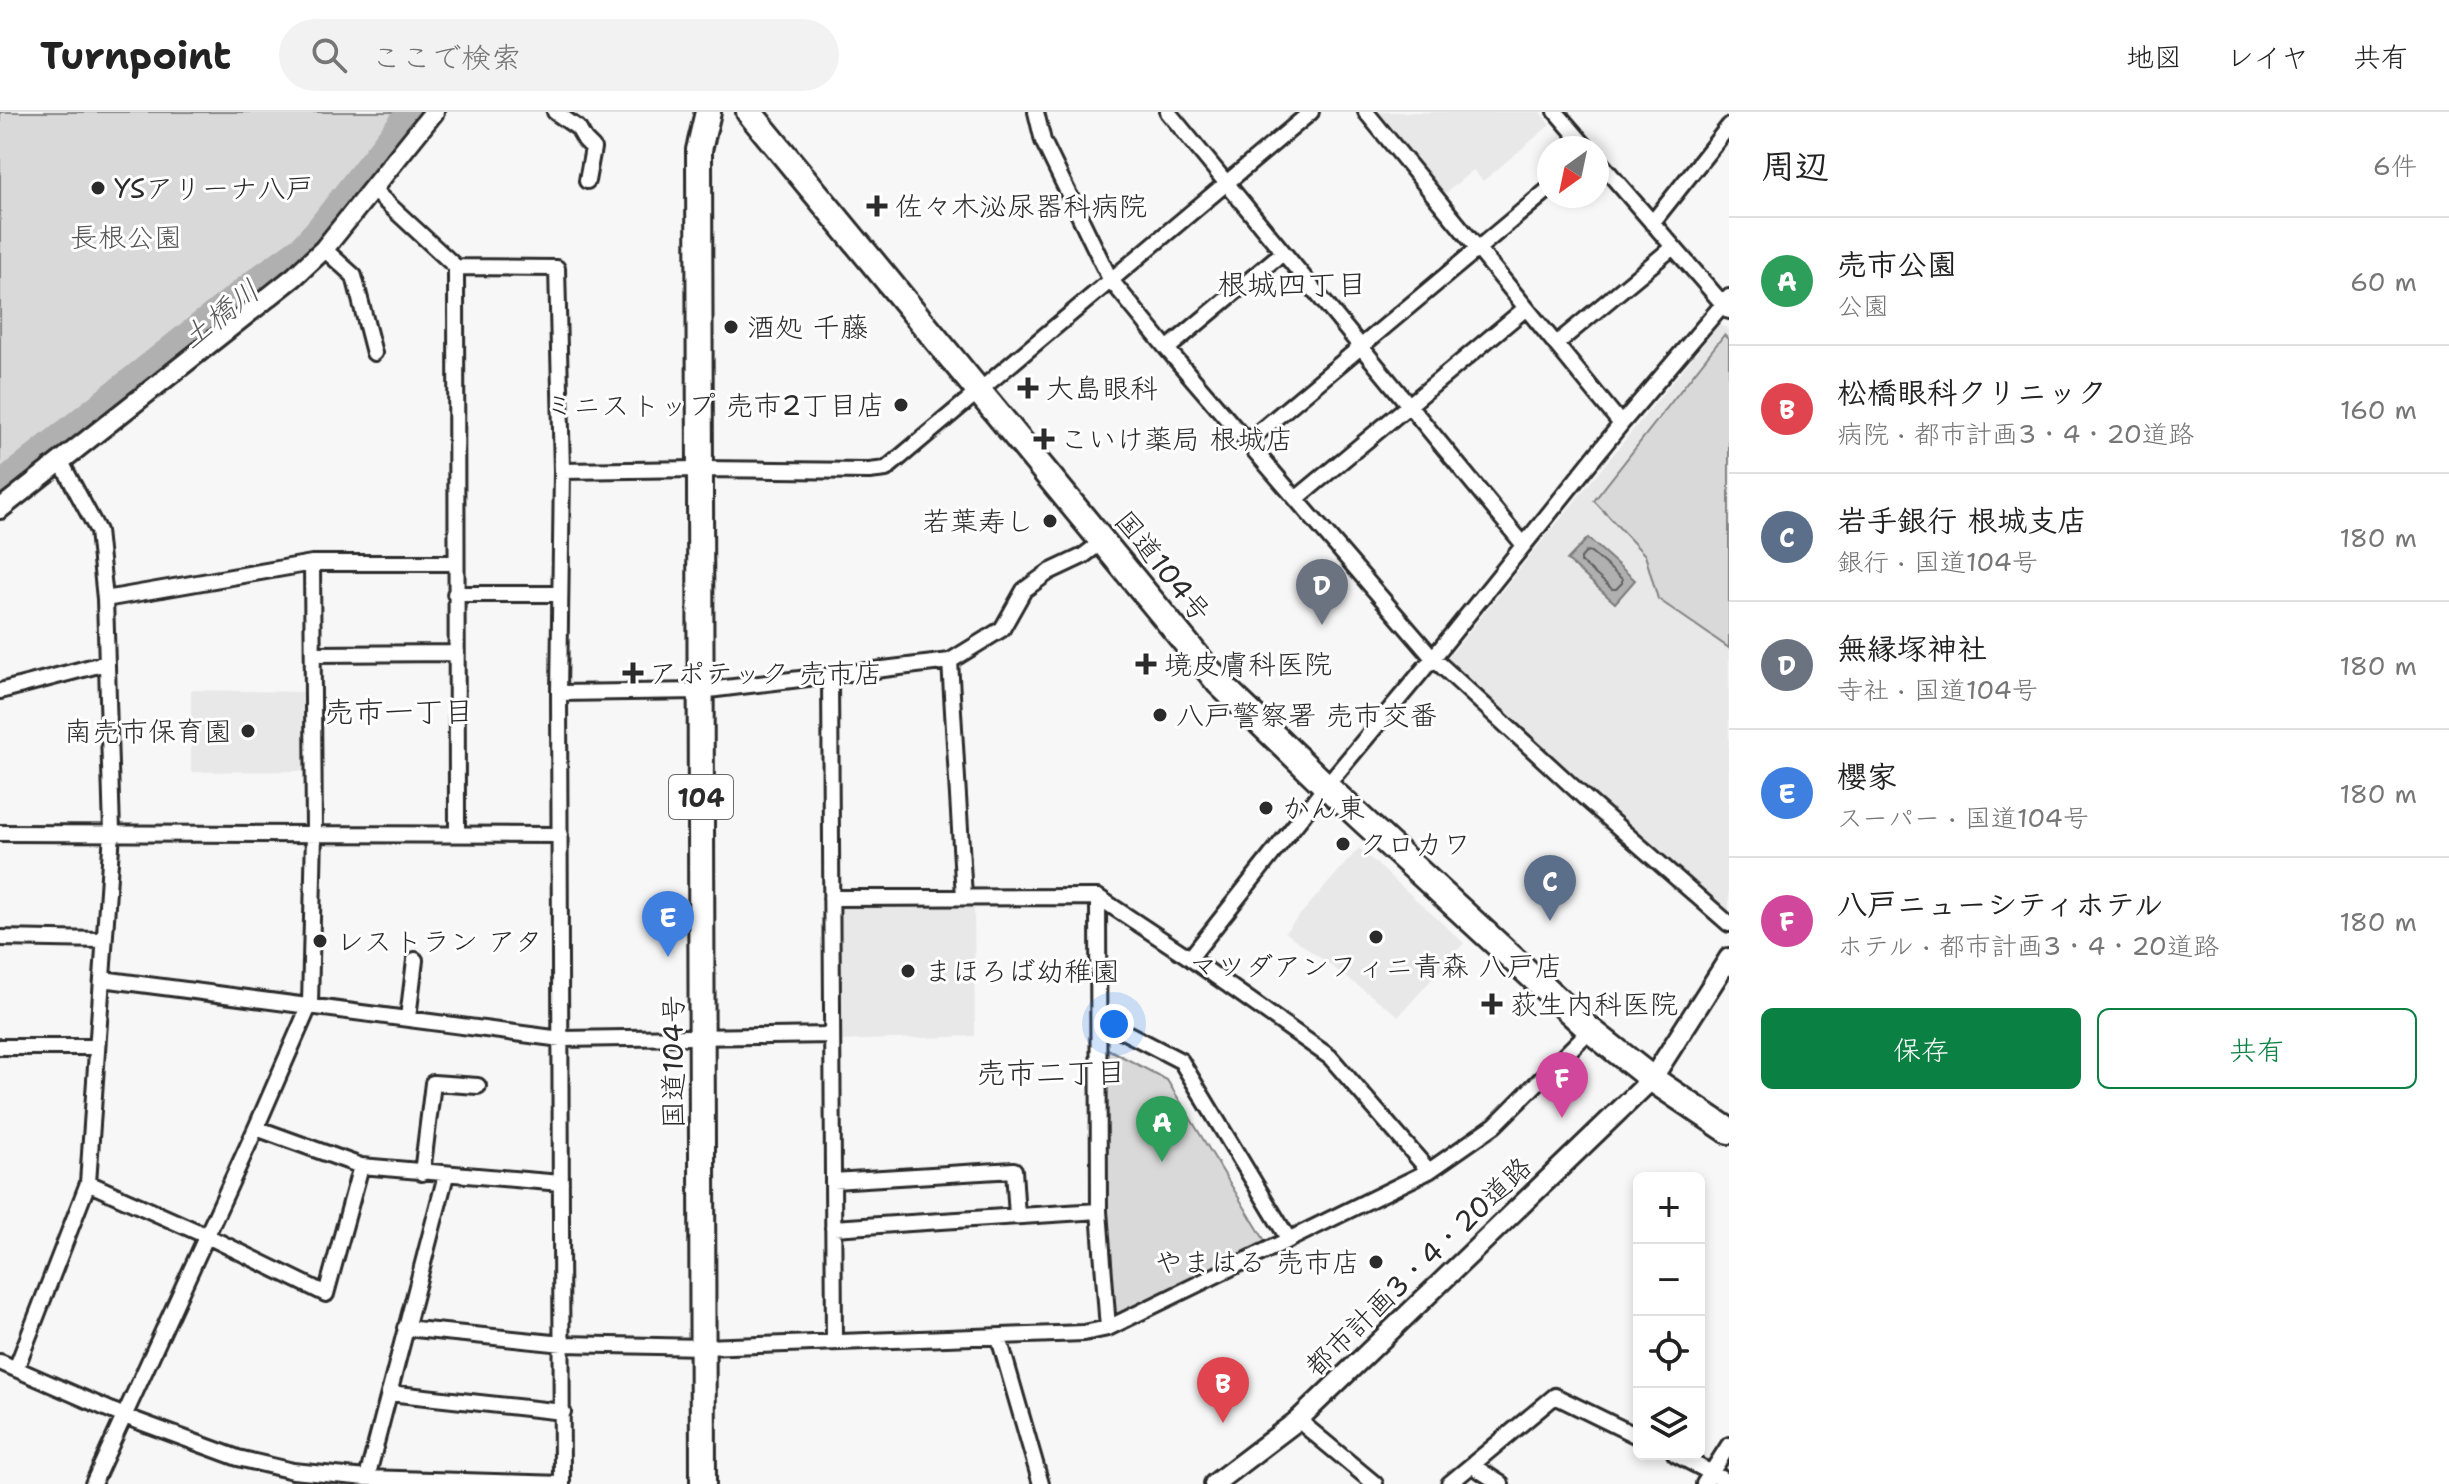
<!DOCTYPE html>
<html lang="ja">
<meta charset="utf-8">
<style>
body{margin:0;font-family:"Shantell Sans","Klee One",sans-serif;background:#f2f2f2;color:#222}
.controls{position:absolute;right:24px;bottom:24px;display:grid;overflow:hidden;border-radius:12px;box-shadow:0 4px 12px #0003}
.controls button{width:72px;height:72px;display:grid;place-items:center;padding:0;border:0;border-bottom:2px solid #e0e0e0;background:#fff;color:#222;font:40px sans-serif}
.compass{position:absolute;left:1537px;top:24px;width:72px;height:72px;border-radius:50%;background:#fff;box-shadow:0 4px 12px #0003;rotate:213deg}
.you{position:absolute;left:1114px;top:912px;width:28px;height:28px;margin:-20px;border:6px solid #fff;border-radius:50%;background:#1a73e8;box-shadow:0 0 0 12px #1a73e833}
.badge{display:grid;place-items:center;width:52px;height:52px;border-radius:50%;background:#0b8043;color:#fff;font-size:26px;font-weight:700}
.pin{position:absolute;translate:-50% -66px;filter:drop-shadow(0 2px 4px #0008)}
.pin::after{content:'';position:absolute;top:42px;width:28px;height:24px;background:inherit;clip-path:polygon(0 0,100% 0,50% 100%)}
.list{margin:0;padding:0;list-style:none}
h2{display:flex;justify-content:space-between;align-items:center;height:104px;margin:0;padding:0 32px;font-size:34px}
h2 small{font-size:26px;font-weight:400;color:#767676}
.list li{display:grid;grid-template-columns:52px 1fr auto;gap:24px;align-items:center;box-sizing:border-box;height:128px;padding:0 32px;border-top:2px solid #e0e0e0}
.list b{display:block;font-size:30px;white-space:nowrap}
.list p{margin:0;font-size:26px;white-space:nowrap;color:#767676}
.list em{font-size:26px;font-style:normal;color:#767676}
.actions{display:flex;gap:16px;padding:24px 32px}
.actions a{flex:1;padding:18px 0;border:2px solid #0b8043;border-radius:12px;text-align:center;font-size:28px;color:#0b8043}
.actions .main{background:#0b8043;color:#fff}
.icon{flex:none;width:44px;height:44px;fill:none;stroke:currentColor;stroke-width:2;stroke-linecap:round;stroke-linejoin:round}
.map{position:relative;flex:none;width:1729px;height:1372px;overflow:hidden}
header{display:flex;align-items:center;gap:48px;box-sizing:border-box;height:112px;padding:0 40px;background:#fff;border-bottom:2px solid #e0e0e0}
header strong{font-size:38px}
nav{display:flex;gap:44px;margin-inline-start:auto;font-size:28px}
.search{width:560px;height:72px;background:#f2f2f2;display:flex;align-items:center;gap:20px;box-sizing:border-box;padding:0 28px;border-radius:44px;color:#767676;font-size:30px}
main{display:flex}
aside{flex:1;background:#fff}
.map>svg:first-child{display:block}
</style>
<header>
<strong>Turnpoint</strong>
<div class="search"><svg class="icon" aria-label="search" viewBox="0 0 24 24"><circle cx="10" cy="10" r="6"/><path d="M15 15l6 6"/></svg>ここで検索</div>
<nav><a>地図</a><a>レイヤ</a><a>共有</a></nav>
</header>
<main>
<div class="map">
<svg width="1729" height="1372" viewBox="0 0 1729 1372">
<rect width="100%" height="100%" fill="#f7f7f7"/>
<filter id="ink" filterUnits="userSpaceOnUse"><feTurbulence type="fractalNoise" baseFrequency=".0125" numOctaves="2"/><feDisplacementMap in="SourceGraphic" scale="16" xChannelSelector="R" yChannelSelector="G"/><feConvolveMatrix kernelMatrix="1 2 1 2 8 2 1 2 1" color-interpolation-filters="sRGB"/></filter>
<g filter="url(#ink)">
<path fill="#e8e8e8" d="M 1377,0 L 1540,0 L 1550,13 L 1483,69 L 1473,58 L 1442,84 Z
M 1719,213 L 1729,217 L 1729,804 L 1447,551 L 1447,547 L 1530,444 Z
M 191,578 L 305,580 L 306,659 L 191,660 Z
M 1359,736 L 1464,831 L 1399,904 L 1285,820 Z
M 974,792 L 975,924 L 841,929 L 841,794 Z"/>
<path fill="#d9d9d9" stroke="#828282" stroke-width="2" d="M 0,0 L 419,0 L 306,142 L 0,383 Z
M 1724,223 L 1729,228 L 1729,536 L 1658,487 L 1645,443 L 1594,389 Z
M 1106,936 L 1167,968 L 1267,1132 L 1117,1206 L 1113,1203 L 1108,1157 Z"/>
<path fill="#b0b0b0" stroke="#7b7b7b" stroke-width="2" d="M 1588,426 L 1635,468 L 1615,491 L 1567,448 Z"/>
<g fill="none" stroke-linecap="round" stroke-linejoin="round">
<path stroke="#606060" stroke-width="2" d="M 1587,439 L 1591,440 L 1622,467 L 1622,471 L 1616,477 L 1612,477 L 1581,450 L 1581,446 Z"/>
<path stroke="#b0b0b0" stroke-width="30" d="M 0,375 L 260,168 L 302,138 L 321,117 L 412,0"/>
<defs>
<path id="street" d="M 555,0 L 578,16 L 585,28 L 593,36 L 587,69
M 1036,0 L 1043,29 L 1110,167 L 1167,237 L 1433,546 L 1585,686 L 1729,812
M 1168,0 L 1523,432
M 1366,0 L 1621,312
M 1556,0 L 1587,36
M 1597,47 L 1729,199
M 373,78 L 456,155 L 457,722
M 1652,111 L 1729,14
M 324,137 L 354,164 L 374,241
M 456,155 L 557,156 L 562,359 L 559,581 L 562,1372
M 1556,232 L 1673,135
M 1167,237 L 1283,140
M 1247,330 L 1549,77
M 562,359 L 699,357 L 869,359 L 886,357 L 1311,0
M 1296,387 L 1526,196
M 455,482 L 560,482
M 105,487 L 312,451 L 455,451
M 313,542 L 456,541
M 950,549 L 1002,517 L 1024,478 L 1049,460 L 1083,444 L 1103,429
M 830,563 L 834,1230
M 0,579 L 106,551
M 559,581 L 700,579 L 950,549 L 964,785
M 0,721 L 560,723
M 1098,785 L 1099,1099 L 1108,1216
M 0,826 L 103,828
M 1190,846 L 1326,674 L 1433,546 L 1621,312 L 1729,185
M 102,867 L 561,927 L 831,923
M 408,906 L 415,848
M 1100,912 L 1113,914 L 1181,949 L 1289,1128
M 0,935 L 97,935
M 256,1016 L 361,1054 L 561,1071
M 1429,1059 L 1495,1013 L 1590,918
M 422,1061 L 433,971 L 478,974
M 833,1069 L 1014,1058 L 1017,1104
M 88,1071 L 207,1124 L 326,1182 L 361,1054
M 833,1116 L 1099,1099
M 405,1216 L 563,1232 L 704,1235 L 1084,1221 L 1108,1216 L 1429,1059 L 1330,945 L 1190,846 L 1098,785 L 831,786
M 999,1226 L 1041,1372
M 0,1250 L 124,1304 L 238,1346 L 293,1359 L 367,1366 L 562,1372
M 16,1257 L 88,1071 L 112,720 L 105,487 L 98,419 L 61,350
M 389,1281 L 563,1300
M 1298,1308 L 1375,1372
M 1675,1342 L 1729,1370
M 1473,1354 L 1501,1372
M 367,1366 L 446,1063
M 93,1372 L 256,1016 L 310,892 L 314,721 L 312,451
M 1449,1372 L 1555,1284 L 1639,1325
M 1704,1372 L 1729,1333"/>
<path id="secondary" d="M 0,397 L 294,165 L 324,137 L 434,0
M 1214,1372 L 1298,1308 L 1652,967 L 1729,846"/>
<path id="highway" d="M 749,0 L 1219,571 L 1326,674 L 1590,918 L 1652,967 L 1729,1019
M 703,1372 L 699,38 L 708,0"/>
</defs>
<use href="#street" stroke="#2b2b2b" stroke-width="20"/>
<use href="#secondary" stroke="#2b2b2b" stroke-width="24"/>
<use href="#highway" stroke="#2b2b2b" stroke-width="30"/>
<use href="#street" stroke="#fff" stroke-width="14"/>
<use href="#secondary" stroke="#fff" stroke-width="18"/>
<use href="#highway" stroke="#fff" stroke-width="24"/>
</g>
</g>
<g fill="#2b2b2b" stroke="#fff" stroke-width="3">
<circle cx="98" cy="76" r="8"/>
<path d="M873 82h8v8h8v8h-8v8h-8v-8h-8v-8h8z"/>
<circle cx="731" cy="215" r="8"/>
<path d="M1024 264h8v8h8v8h-8v8h-8v-8h-8v-8h8z"/>
<circle cx="901" cy="293" r="8"/>
<path d="M1040 315h8v8h8v8h-8v8h-8v-8h-8v-8h8z"/>
<circle cx="1050" cy="409" r="8"/>
<path d="M1142 540h8v8h8v8h-8v8h-8v-8h-8v-8h8z"/>
<path d="M629 549h8v8h8v8h-8v8h-8v-8h-8v-8h8z"/>
<circle cx="1160" cy="603" r="8"/>
<circle cx="248" cy="619" r="8"/>
<circle cx="1266" cy="696" r="8"/>
<circle cx="1343" cy="732" r="8"/>
<circle cx="1376" cy="825" r="8"/>
<circle cx="320" cy="829" r="8"/>
<circle cx="908" cy="859" r="8"/>
<path d="M1488 880h8v8h8v8h-8v8h-8v-8h-8v-8h8z"/>
<circle cx="1376" cy="1150" r="8"/>
</g>
<g text-anchor="middle" dominant-baseline="central" stroke-width="6" stroke-linejoin="round" paint-order="stroke">
<rect fill="#fff" stroke="#6b6b6b" stroke-width="2" x="669" y="663" width="64" height="44" rx="6"/>
<g font-size="26" font-weight="bold" fill="#2b2b2b">
<text x="701" y="685">104</text>
</g>
<g font-size="28" fill="#2b2b2b" stroke="#fff" text-anchor="start">
<text x="114" y="76">YSアリーナ八戸</text>
<text x="895" y="94">佐々木泌尿器科病院</text>
<text x="747" y="215">酒処 千藤</text>
<text x="1046" y="276">大島眼科</text>
<text x="885" y="293" text-anchor="end">ミニストップ 売市2丁目店</text>
<text x="1060" y="327">こいけ薬局 根城店</text>
<text x="1034" y="409" text-anchor="end">若葉寿し</text>
<text x="1164" y="552">境皮膚科医院</text>
<text x="649" y="561">アポテック 売市店</text>
<text x="1176" y="603">八戸警察署 売市交番</text>
<text x="232" y="619" text-anchor="end">南売市保育園</text>
<text x="1282" y="696">かん東</text>
<text x="1359" y="732">クロカワ</text>
<text x="336" y="829">レストラン アタ</text>
<text x="1376" y="854" text-anchor="middle">マツダアンフィニ青森 八戸店</text>
<text x="924" y="859">まほろば幼稚園</text>
<text x="1510" y="892">荻生内科医院</text>
<text x="1360" y="1150" text-anchor="end">やまはる 売市店</text>
</g>
<g font-size="28" fill="#565656" stroke="#fff">
<text x="126" y="125">長根公園</text>
</g>
<g font-size="28" fill="#2b2b2b" stroke="#fff">
<text transform="translate(1163 454) rotate(51)">国道104号</text>
<text transform="translate(673 950) rotate(-90)">国道104号</text>
<text transform="translate(1418 1154) rotate(-44)">都市計画3・4・20道路</text>
</g>
<g font-size="30" fill="#2b2b2b" stroke="#fff">
<text x="1292" y="172">根城四丁目</text>
<text x="399" y="599">売市一丁目</text>
<text x="1051" y="960">売市二丁目</text>
</g>
<g font-size="30" font-style="italic" fill="#5a5a5a" stroke="#fff">
<text transform="translate(220 202) rotate(-38)">土橋川</text>
</g>
</g>
</svg>
<div class="controls">
<button>+</button>
<button>−</button>
<button><svg class="icon" aria-label="locate" viewBox="0 0 24 24"><circle cx="12" cy="12" r="6"/><path d="M12 2v4M12 18v4M2 12h4M18 12h4"/></svg></button>
<button><svg class="icon" aria-label="layers" viewBox="0 0 24 24"><path d="M12 4l9 5-9 5-9-5zM3 14l9 5 9-5"/></svg></button>
</div>
<svg class="compass" viewBox="-18 -18 36 36"><path d="M0-13l5 13h-10z" fill="#e53935"/><path d="M0 13l5-13h-10z" fill="#767676"/></svg>
<div class="you"></div>
<div class="pin badge" style="left:1162px;top:1050px;background:#2e9e5b">A</div>
<div class="pin badge" style="left:1223px;top:1311px;background:#e0444e">B</div>
<div class="pin badge" style="left:1550px;top:809px;background:#5c6f8a">C</div>
<div class="pin badge" style="left:1322px;top:513px;background:#6b7280">D</div>
<div class="pin badge" style="left:668px;top:845px;background:#3f7fe0">E</div>
<div class="pin badge" style="left:1562px;top:1006px;background:#d1479c">F</div>
</div>
<aside>
<h2>周辺<small>6件</small></h2>
<ul class="list">
<li><span class="badge" style="background:#2e9e5b">A</span><div><b>売市公園</b><p>公園</p></div><em>60 m</em></li>
<li><span class="badge" style="background:#e0444e">B</span><div><b>松橋眼科クリニック</b><p>病院 · 都市計画3・4・20道路</p></div><em>160 m</em></li>
<li><span class="badge" style="background:#5c6f8a">C</span><div><b>岩手銀行 根城支店</b><p>銀行 · 国道104号</p></div><em>180 m</em></li>
<li><span class="badge" style="background:#6b7280">D</span><div><b>無縁塚神社</b><p>寺社 · 国道104号</p></div><em>180 m</em></li>
<li><span class="badge" style="background:#3f7fe0">E</span><div><b>櫻家</b><p>スーパー · 国道104号</p></div><em>180 m</em></li>
<li><span class="badge" style="background:#d1479c">F</span><div><b>八戸ニューシティホテル</b><p>ホテル · 都市計画3・4・20道路</p></div><em>180 m</em></li>
</ul>
<div class="actions"><a class="main">保存</a><a>共有</a></div>
</aside>
</main>
